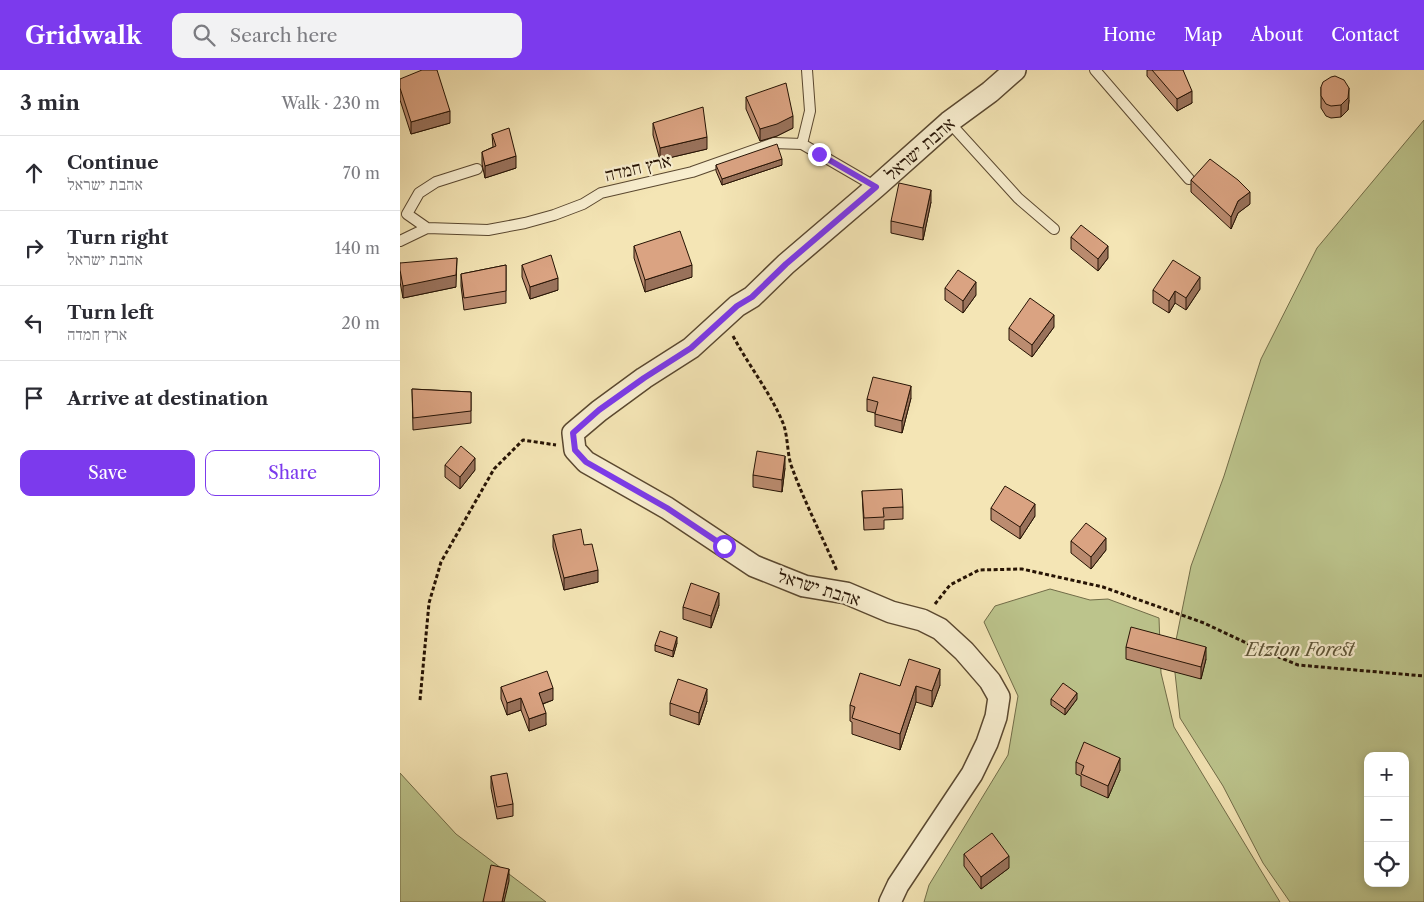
<!DOCTYPE html>
<meta charset="utf-8">
<style>
body{margin:0;font-family:"Libre Caslon Text","Frank Ruhl Libre",serif;background:#f2f2f3;color:#2b2b33}
.controls{position:absolute;right:15px;bottom:15px;display:grid;overflow:hidden;border-radius:10px;box-shadow:0 2px 8px #0003}
.controls button{width:45px;height:45px;display:grid;place-items:center;padding:0;border:0;border-bottom:1px solid #e1e1e2;background:#fff;color:#2b2b33;font:25px sans-serif}
.stop{position:absolute;width:15px;height:15px;margin:-11px;border:4px solid #7c3aed;border-radius:50%;background:#fff}
.stop.end{background:#7c3aed;border-color:#fff;box-shadow:0 1px 5px #0008}
.list{margin:0;padding:0;list-style:none}
h2{display:flex;justify-content:space-between;align-items:center;height:65px;margin:0;padding:0 20px;font-size:21px}
h2 small{font-size:16px;font-weight:400;color:#7c7c81}
.list li{display:grid;grid-template-columns:32px 1fr auto;gap:15px;align-items:center;box-sizing:border-box;height:75px;padding:0 20px;border-top:1px solid #e1e1e2}
.list b{display:block;font-size:19px;white-space:nowrap}
.list p{margin:0;font-size:16px;white-space:nowrap;color:#7c7c81}
.list em{font-size:16px;font-style:normal;color:#7c7c81}
.actions{display:flex;gap:10px;padding:15px 20px}
.actions a{flex:1;padding:11px 0;border:1px solid #7c3aed;border-radius:10px;text-align:center;font-size:18px;color:#7c3aed}
.actions .main{background:#7c3aed;color:#fff}
.icon{flex:none;width:28px;height:28px;fill:none;stroke:currentColor;stroke-width:2;stroke-linecap:round;stroke-linejoin:round}
.map{position:relative;flex:none;width:1024px;height:832px;overflow:hidden}
header{display:flex;align-items:center;gap:30px;box-sizing:border-box;height:70px;padding:0 25px;background:#7c3aed;color:#fff}
header strong{font-size:24px}
nav{display:flex;gap:28px;margin-inline-start:auto;font-size:18px}
.search{width:350px;height:45px;background:#f2f2f3;display:flex;align-items:center;gap:12px;box-sizing:border-box;padding:0 18px;border-radius:10px;color:#7c7c81;font-size:19px}
main{display:flex}
aside{flex:1;background:#fff}
.map>svg:first-child{display:block}
</style>
<header>
<strong>Gridwalk</strong>
<div class="search"><svg class="icon" aria-label="search" viewBox="0 0 24 24"><circle cx="10" cy="10" r="6"/><path d="M15 15l6 6"/></svg>Search here</div>
<nav><a>Home</a><a>Map</a><a>About</a><a>Contact</a></nav>
</header>
<main>
<aside>
<h2>3 min<small>Walk · 230 m</small></h2>
<ul class="list">
<li><svg class="icon" aria-label="ahead" viewBox="0 0 24 24"><path d="M12 20V5M6 11l6-6 6 6"/></svg><div><b>Continue</b><p>אהבת ישראל</p></div><em>70 m</em></li>
<li><svg class="icon" aria-label="right" viewBox="0 0 24 24"><path d="M7 20v-9h11M14 6l5 5-5 5"/></svg><div><b>Turn right</b><p>אהבת ישראל</p></div><em>140 m</em></li>
<li><svg class="icon" aria-label="left" viewBox="0 0 24 24"><path d="M17 20v-9H6M10 6l-5 5 5 5"/></svg><div><b>Turn left</b><p>ארץ חמדה</p></div><em>20 m</em></li>
<li><svg class="icon" aria-label="arrive" viewBox="0 0 24 24"><path d="M6 21V4h12l-3 4 3 4H6"/></svg><div><b>Arrive at destination</b></div></li>
</ul>
<div class="actions"><a class="main">Save</a><a>Share</a></div>
</aside>
<div class="map">
<svg width="1024" height="832" viewBox="0 0 1024 832">
<rect width="100%" height="100%" fill="#f4e5b5"/>
<filter id="stains"><feTurbulence type="fractalNoise" baseFrequency=".004" numOctaves="4"/><feColorMatrix values="0 0 0 0 .2 0 0 0 0 .09 0 0 0 0 .02 0 0 0 .5 -.17"/></filter>
<radialGradient id="worn" r=".72"><stop offset=".6" stop-color="#630" stop-opacity="0"/><stop offset="1" stop-color="#630" stop-opacity=".3"/></radialGradient>
<path fill="#bcc48c" stroke="#716c48" fill-rule="evenodd" d="M 1024,50 L 1024,832 L 890,832 L 863,793 L 823,716 L 780,648 L 773,585 L 791,496 L 824,406 L 861,289 L 917,178 ZM 968,686 L 1005,686 L 1005,813 L 968,813 Z
M 650,519 L 690,530 L 708,529 L 759,548 L 761,603 L 774,657 L 880,832 L 524,832 L 529,815 L 608,685 L 618,626 L 584,552 L 595,536 Z
M 0,703 L 56,764 L 146,832 L 0,832 Z"/>
<g fill="none" stroke-linecap="round" stroke-linejoin="round">
<defs>
<path id="service" d="M 695,0 L 789,109
M 549,52 L 618,128 L 654,159
M 402,74 L 410,41 L 407,0
M 27,158 L 7,144 L 19,123 L 36,112 L 77,99
M 0,171 L 27,158 L 88,160 L 125,153 L 154,145 L 183,134 L 201,123 L 292,102 L 374,73 L 402,74 L 476,117"/>
<path id="minor" d="M 490,832 L 498,815 L 572,704 L 587,673 L 596,647 L 599,627 L 590,611 L 564,581 L 540,559 L 522,550 L 491,542 L 446,523 L 404,516 L 354,496 L 267,438 L 186,392 L 175,380 L 173,363 L 199,341 L 244,308 L 291,278 L 337,236 L 352,227 L 386,194 L 476,117 L 549,52 L 590,22 L 615,0"/>
</defs>
<use href="#service" stroke="#5a4830" stroke-width="12"/>
<use href="#minor" stroke="#5a4830" stroke-width="24"/>
<path stroke="#261304" stroke-width="3" stroke-dasharray="4 2.5" stroke-linecap="butt" d="M 333,266 C 349,296 370,322 383,353 C 388,366 387,382 391,395 C 404,431 422,466 437,501
M 535,534 L 550,515 L 579,500 L 622,499 L 703,517 L 804,553 L 855,577 L 898,595 L 1024,606
M 20,630 L 29,533 L 41,492 L 94,399 L 123,370 L 156,375"/>
<use href="#service" stroke="#f8eecf" stroke-width="10"/>
<use href="#minor" stroke="#f8eecf" stroke-width="21"/>
</g>
<path fill="#bb8c70" stroke="#261304" d="M 747,0 L 783,0 L 792,33 L 777,41 L 747,6 Z
M 0,9 L 50,53 L 11,64 L 0,30 Z
M 921,17 L 949,30 L 948,40 L 941,47 L 931,48 L 926,46 L 921,38 Z
M 346,27 L 393,58 L 377,66 L 360,71 L 346,39 Z
M 253,53 L 307,79 L 260,90 L 253,65 Z
M 92,64 L 116,98 L 85,108 L 82,94 L 82,82 L 93,77 Z
M 316,95 L 382,95 L 322,115 L 316,101 Z
M 791,110 L 850,134 L 838,143 L 831,159 L 791,122 Z
M 531,132 L 523,170 L 491,163 L 491,151 Z
M 671,167 L 708,188 L 698,201 L 671,179 Z
M 234,176 L 292,207 L 245,222 L 234,188 Z
M 0,193 L 56,217 L 3,228 L 0,212 Z
M 106,195 L 106,233 L 64,240 L 61,216 L 61,204 Z
M 122,195 L 158,220 L 130,229 L 122,207 Z
M 545,218 L 576,225 L 563,243 L 545,230 Z
M 800,219 L 786,240 L 775,233 L 769,243 L 753,233 L 753,220 Z
M 654,257 L 632,287 L 609,270 L 609,258 Z
M 12,319 L 71,322 L 71,353 L 13,360 Z
M 511,328 L 502,363 L 475,356 L 475,343 L 467,341 L 467,329 Z
M 45,395 L 75,400 L 60,419 L 45,407 Z
M 385,398 L 382,422 L 353,417 L 353,405 Z
M 462,421 L 503,437 L 503,449 L 484,450 L 484,459 L 464,460 Z
M 591,438 L 635,446 L 620,469 L 591,450 Z
M 153,465 L 184,475 L 198,512 L 164,520 L 153,477 Z
M 671,471 L 706,480 L 691,499 L 671,483 Z
M 319,535 L 311,558 L 283,549 L 283,537 Z
M 277,573 L 273,587 L 255,581 L 255,575 Z
M 726,577 L 806,589 L 801,609 L 726,589 Z
M 540,615 L 532,637 L 516,632 L 500,680 L 452,664 L 452,652 L 450,651 L 450,635 L 500,616 Z
M 101,617 L 153,630 L 143,634 L 146,655 L 129,661 L 121,640 L 107,645 L 101,629 Z
M 651,629 L 677,629 L 665,645 L 651,635 Z
M 307,631 L 299,655 L 270,645 L 270,633 Z
M 676,692 L 720,700 L 708,728 L 681,716 L 681,706 L 676,704 Z
M 91,706 L 113,734 L 113,746 L 97,749 L 91,718 Z
M 564,784 L 609,798 L 581,819 L 564,796 Z"/>
<path fill="#99725b" stroke="#261304" d="M 949,18 L 949,30 L 948,40 L 941,47 L 941,35 Z
M 792,21 L 792,33 L 777,41 L 777,29 Z
M 50,41 L 50,53 L 11,64 L 11,52 Z
M 393,46 L 393,58 L 377,66 L 360,71 L 360,59 Z
M 307,67 L 307,79 L 260,90 L 260,78 Z
M 116,86 L 116,98 L 85,108 L 85,96 Z
M 382,89 L 382,95 L 322,115 L 322,109 Z
M 531,120 L 531,132 L 523,170 L 523,158 Z
M 850,122 L 850,134 L 838,143 L 831,159 L 831,147 L 838,131 Z
M 708,176 L 708,188 L 698,201 L 698,189 Z
M 57,188 L 56,217 L 3,228 L 3,216 Z
M 292,195 L 292,207 L 245,222 L 245,210 Z
M 800,207 L 800,219 L 786,240 L 786,228 Z
M 158,208 L 158,220 L 130,229 L 130,217 Z
M 576,212 L 576,225 L 563,243 L 563,231 Z
M 775,221 L 775,233 L 769,243 L 769,231 Z
M 654,245 L 654,257 L 632,287 L 632,275 Z
M 511,316 L 511,328 L 502,363 L 502,351 Z
M 385,386 L 385,398 L 382,422 L 382,410 Z
M 75,388 L 75,400 L 60,419 L 60,407 Z
M 635,434 L 635,446 L 620,469 L 620,457 Z
M 706,468 L 706,480 L 691,499 L 691,487 Z
M 198,500 L 198,512 L 164,520 L 164,508 Z
M 319,523 L 319,535 L 311,558 L 311,546 Z
M 277,567 L 277,573 L 273,587 L 273,581 Z
M 806,577 L 806,589 L 801,609 L 801,597 Z
M 540,599 L 540,615 L 532,637 L 532,621 Z
M 516,616 L 516,632 L 500,680 L 500,664 Z
M 153,618 L 153,630 L 139,635 L 139,623 Z
M 307,619 L 307,631 L 299,655 L 299,643 Z
M 677,623 L 677,629 L 665,645 L 665,639 Z
M 121,628 L 121,640 L 107,645 L 107,633 Z
M 146,643 L 146,655 L 129,661 L 129,649 Z
M 720,688 L 720,700 L 708,728 L 708,716 Z
M 609,786 L 609,798 L 581,819 L 581,807 Z
M 109,799 L 109,811 L 104,832 L 102,832 Z"/>
<path fill="#daa382" stroke="#261304" d="M 22,0 L 37,0 L 50,41 L 11,52 L 0,18 L 0,9 Z
M 752,0 L 783,0 L 792,21 L 777,29 Z
M 935,6 L 944,10 L 949,18 L 948,28 L 941,35 L 931,36 L 926,34 L 921,26 L 921,17 L 923,12 L 931,7 Z
M 386,13 L 393,46 L 377,54 L 360,59 L 346,27 Z
M 303,37 L 307,67 L 260,78 L 253,53 Z
M 109,58 L 116,86 L 85,96 L 82,82 L 96,76 L 92,64 Z
M 377,74 L 382,89 L 322,109 L 316,95 Z
M 810,89 L 838,110 L 850,122 L 838,131 L 831,147 L 791,110 Z
M 499,113 L 531,120 L 523,158 L 491,151 Z
M 681,155 L 708,176 L 698,189 L 671,167 Z
M 280,161 L 292,195 L 245,210 L 234,176 Z
M 151,185 L 158,208 L 130,217 L 122,195 Z
M 57,188 L 56,205 L 3,216 L 0,200 L 0,193 Z
M 773,190 L 800,207 L 786,228 L 775,221 L 769,231 L 753,220 Z
M 106,195 L 106,221 L 64,228 L 61,204 Z
M 558,200 L 576,212 L 563,231 L 545,218 Z
M 630,228 L 654,245 L 632,275 L 609,258 Z
M 473,307 L 511,316 L 502,351 L 475,344 L 478,332 L 467,329 Z
M 12,319 L 71,322 L 71,341 L 13,348 Z
M 61,376 L 75,388 L 60,407 L 45,395 Z
M 357,381 L 385,386 L 382,410 L 353,405 Z
M 605,416 L 635,434 L 620,457 L 591,438 Z
M 502,419 L 503,437 L 483,438 L 484,447 L 464,448 L 462,421 Z
M 686,453 L 706,468 L 691,487 L 671,471 Z
M 181,459 L 184,475 L 192,474 L 198,500 L 164,508 L 153,465 Z
M 291,513 L 319,523 L 311,546 L 283,537 Z
M 731,557 L 806,577 L 801,597 L 726,577 Z
M 260,561 L 277,567 L 273,581 L 255,575 Z
M 509,589 L 540,599 L 532,621 L 516,616 L 500,664 L 452,648 L 455,637 L 450,635 L 460,603 L 500,616 Z
M 147,601 L 153,618 L 139,623 L 146,643 L 129,649 L 121,628 L 107,633 L 101,617 Z
M 278,609 L 307,619 L 299,643 L 270,633 Z
M 663,613 L 677,623 L 665,639 L 651,629 Z
M 684,672 L 720,688 L 708,716 L 681,704 L 684,696 L 676,692 Z
M 107,703 L 113,734 L 97,737 L 91,706 Z
M 592,763 L 609,786 L 581,807 L 564,784 Z
M 91,795 L 109,799 L 102,832 L 83,832 Z"/>
<g fill="none" stroke-linecap="round" stroke-linejoin="round">
<path stroke="#7c3aed" stroke-width="6" d="M 324,476 L 267,438 L 186,392 L 175,380 L 173,363 L 199,340 L 244,308 L 291,278 L 337,236 L 352,227 L 386,194 L 476,117 L 419,84"/>
</g>
<g text-anchor="middle" dominant-baseline="central" stroke-width="4.5" stroke-linejoin="round" paint-order="stroke">
<g font-size="18" fill="#261304" stroke="#f8eecf">
<text transform="translate(520 79) rotate(-41)">אהבת ישראל</text>
<text transform="translate(238 98) rotate(-13)">ארץ חמדה</text>
<text transform="translate(419 518) rotate(17)">אהבת ישראל</text>
</g>
<g font-size="18" font-style="italic" fill="#5a5134" stroke="#f8eecf">
<text x="900" y="580">Etzion Forest</text>
</g>
</g>
<rect width="100%" height="100%" filter="url(#stains)"/>
<rect width="100%" height="100%" fill="url(#worn)"/>
</svg>
<div class="controls">
<button>+</button>
<button>−</button>
<button><svg class="icon" aria-label="locate" viewBox="0 0 24 24"><circle cx="12" cy="12" r="6"/><path d="M12 2v4M12 18v4M2 12h4M18 12h4"/></svg></button>
</div>
<div class="stop" style="left:324px;top:476px"></div>
<div class="stop end" style="left:419px;top:84px"></div>
</div>
</main>
